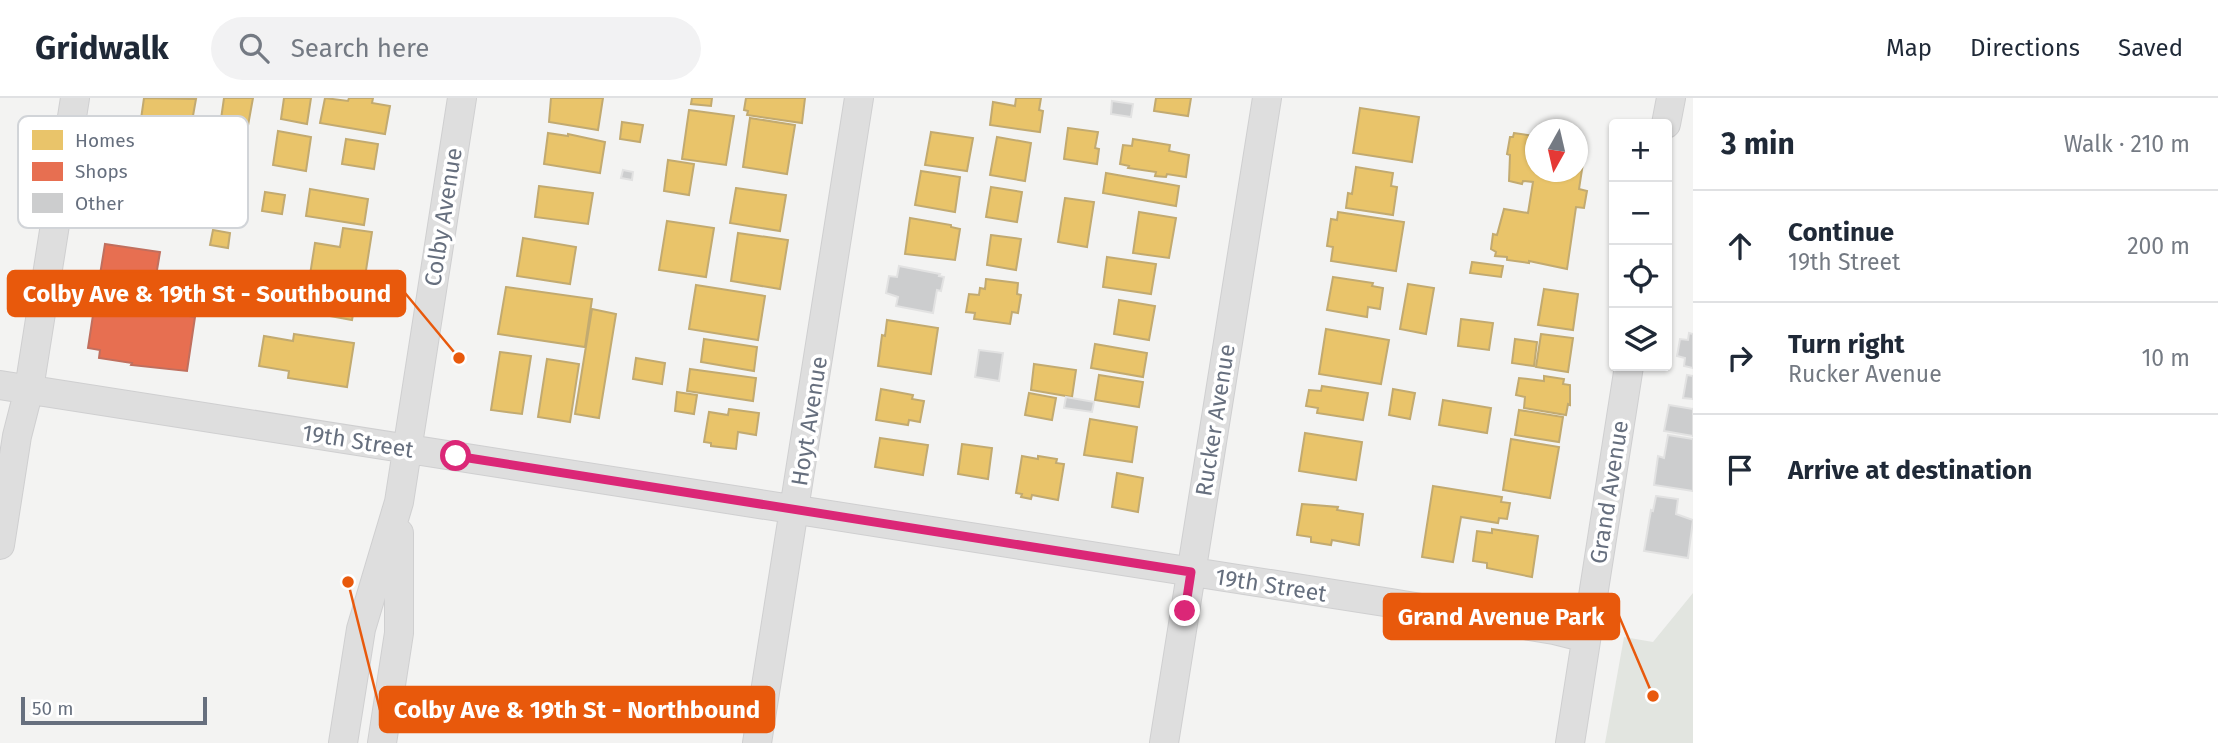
<!DOCTYPE html>
<meta charset="utf-8">
<style>
body{margin:0;font-family:"Fira Sans",sans-serif;background:#f2f2f3;color:#1f2937}
.controls{position:absolute;right:21px;top:21px;display:grid;overflow:hidden;border-radius:7px;box-shadow:0 2px 5px #0004}
.controls button{width:63px;height:63px;display:grid;place-items:center;padding:0;border:0;border-bottom:2px solid #e0e1e3;background:#fff;color:#1f2937;font:35px sans-serif}
.compass{position:absolute;left:1525px;top:21px;width:63px;height:63px;border-radius:50%;background:#fff;box-shadow:0 2px 5px #0004;rotate:188deg}
.scale{position:absolute;left:21px;bottom:18px;width:186px;box-sizing:border-box;padding-left:7px;border:4px solid #666f7e;border-top:0;font-size:19px;line-height:24px;white-space:nowrap;color:#666f7e;-webkit-text-stroke:5px #fff;paint-order:stroke}
.stop{position:absolute;width:21px;height:21px;margin:-16px;border:5px solid #db2777;border-radius:50%;background:#fff}
.stop.end{background:#db2777;border-color:#fff;box-shadow:0 2px 7px #0008}
.list{margin:0;padding:0;list-style:none}
h2{display:flex;justify-content:space-between;align-items:center;height:91px;margin:0;padding:0 28px;font-size:30px}
h2 small{font-size:23px;font-weight:400;color:#747a83}
.list li{display:grid;grid-template-columns:46px 1fr auto;gap:21px;align-items:center;box-sizing:border-box;height:112px;padding:0 28px;border-top:2px solid #e0e1e3}
.list b{display:block;font-size:26px;white-space:nowrap}
.list p{margin:0;font-size:23px;white-space:nowrap;color:#747a83}
.list em{font-size:23px;font-style:normal;color:#747a83}
.icon{flex:none;width:38px;height:38px;fill:none;stroke:currentColor;stroke-width:2;stroke-linecap:round;stroke-linejoin:round}
.map{position:relative;flex:none;width:1693px;height:645px;overflow:hidden}
header{display:flex;align-items:center;gap:42px;box-sizing:border-box;height:98px;padding:0 35px;background:#fff;border-bottom:2px solid #e0e1e3}
header strong{font-size:33px}
nav{display:flex;gap:38px;margin-inline-start:auto;font-size:24px}
.search{width:490px;height:63px;background:#f2f2f3;display:flex;align-items:center;gap:18px;box-sizing:border-box;padding:0 24px;border-radius:38px;color:#747a83;font-size:26px}
main{display:flex}
aside{flex:1;background:#fff}
.map>svg:first-child{display:block}
</style>
<header>
<strong>Gridwalk</strong>
<div class="search"><svg class="icon" aria-label="search" viewBox="0 0 24 24"><circle cx="10" cy="10" r="6"/><path d="M15 15l6 6"/></svg>Search here</div>
<nav><a>Map</a><a>Directions</a><a>Saved</a></nav>
</header>
<main>
<div class="map">
<svg width="1693" height="645" viewBox="0 0 1693 645">
<rect width="100%" height="100%" fill="#f3f3f2"/>
<path fill="#e2e5e0" d="M 1693,495 L 1693,645 L 1605,645 L 1624,539 L 1653,544 Z"/>
<path fill="#e9c46a" stroke="#c2aa70" stroke-width="2" d="M 144,0 L 196,1 L 191,29 L 141,21 Z
M 224,0 L 253,0 L 247,33 L 220,28 Z
M 284,0 L 311,0 L 307,26 L 281,21 Z
M 325,0 L 348,3 L 349,0 L 373,0 L 372,5 L 390,8 L 385,36 L 320,25 Z
M 551,0 L 603,0 L 598,32 L 549,24 Z
M 692,0 L 712,0 L 711,8 L 691,6 Z
M 746,0 L 805,0 L 802,25 L 747,17 L 748,13 L 744,12 Z
M 1016,0 L 1041,0 L 1039,12 L 1043,13 L 1040,34 L 990,27 L 993,4 L 1015,8 Z
M 1156,0 L 1191,0 L 1188,18 L 1154,13 Z
M 1360,10 L 1419,19 L 1412,64 L 1353,55 Z
M 689,12 L 734,18 L 726,67 L 682,61 Z
M 750,20 L 795,27 L 787,76 L 743,69 Z
M 622,24 L 643,27 L 640,44 L 620,41 Z
M 1068,30 L 1098,34 L 1095,50 L 1099,51 L 1097,66 L 1064,61 Z
M 278,33 L 311,39 L 306,73 L 273,67 Z
M 931,34 L 973,40 L 967,73 L 925,67 Z
M 548,35 L 568,38 L 568,36 L 605,44 L 600,75 L 544,66 Z
M 1514,35 L 1535,38 L 1535,74 L 1577,74 L 1577,45 L 1586,46 L 1579,91 L 1587,93 L 1584,110 L 1576,109 L 1567,171 L 1529,163 L 1529,165 L 1507,162 L 1507,159 L 1495,158 L 1496,154 L 1491,151 L 1493,136 L 1497,137 L 1504,111 L 1528,115 L 1533,84 L 1523,83 L 1522,86 L 1509,83 L 1510,57 L 1507,56 L 1510,39 L 1513,39 Z
M 997,39 L 1031,45 L 1025,83 L 990,77 Z
M 346,41 L 378,46 L 374,71 L 342,66 Z
M 1133,41 L 1170,47 L 1169,53 L 1189,57 L 1186,79 L 1167,76 L 1166,79 L 1155,78 L 1156,74 L 1128,70 L 1129,68 L 1120,66 L 1123,47 L 1132,48 Z
M 668,62 L 694,66 L 689,97 L 664,93 Z
M 1356,69 L 1393,75 L 1391,88 L 1397,89 L 1393,117 L 1346,110 L 1348,95 L 1352,96 Z
M 921,73 L 960,79 L 955,114 L 915,107 Z
M 1106,75 L 1179,88 L 1176,108 L 1103,95 Z
M 539,88 L 593,95 L 588,126 L 535,119 Z
M 991,89 L 1022,94 L 1017,124 L 986,119 Z
M 736,90 L 786,97 L 780,133 L 730,125 Z
M 310,91 L 368,101 L 364,127 L 306,118 Z
M 265,94 L 285,97 L 282,116 L 262,113 Z
M 1065,100 L 1094,104 L 1087,149 L 1058,144 Z
M 1139,114 L 1176,120 L 1169,160 L 1133,155 Z
M 1338,114 L 1404,124 L 1396,173 L 1331,163 L 1333,149 L 1327,148 L 1331,121 L 1337,122 Z
M 910,120 L 951,127 L 951,129 L 960,131 L 955,162 L 905,156 Z
M 667,123 L 714,130 L 706,179 L 659,172 Z
M 343,130 L 372,134 L 364,185 L 310,177 L 315,145 L 340,149 Z
M 213,132 L 230,135 L 228,150 L 210,147 Z
M 738,135 L 788,142 L 780,191 L 731,183 Z
M 991,137 L 1021,141 L 1016,172 L 987,167 Z
M 523,140 L 576,149 L 570,186 L 517,178 Z
M 1107,159 L 1156,166 L 1151,196 L 1103,189 Z
M 1472,164 L 1503,168 L 1501,179 L 1470,175 Z
M 298,179 L 358,190 L 352,222 L 292,211 Z
M 1333,179 L 1373,185 L 1372,188 L 1383,190 L 1380,211 L 1368,209 L 1367,219 L 1327,212 Z
M 986,181 L 1018,185 L 1017,196 L 1021,197 L 1018,215 L 1012,214 L 1010,226 L 974,221 L 975,215 L 966,214 L 969,196 L 979,197 L 980,190 L 985,191 Z
M 1408,186 L 1434,190 L 1426,236 L 1400,231 Z
M 696,187 L 765,198 L 758,242 L 689,231 Z
M 506,189 L 592,201 L 585,249 L 498,236 Z
M 1544,191 L 1578,196 L 1573,232 L 1538,227 Z
M 1119,202 L 1155,208 L 1149,242 L 1114,236 Z
M 592,211 L 616,216 L 599,320 L 575,316 Z
M 1461,221 L 1493,225 L 1489,252 L 1458,248 Z
M 887,222 L 938,230 L 931,276 L 878,268 L 882,237 L 885,238 Z
M 1326,231 L 1389,242 L 1381,286 L 1319,276 Z
M 294,236 L 354,245 L 347,289 L 288,280 L 289,273 L 259,268 L 264,238 L 293,243 Z
M 1541,236 L 1573,240 L 1568,274 L 1536,269 Z
M 704,241 L 757,249 L 754,273 L 701,264 Z
M 1515,241 L 1537,244 L 1534,268 L 1512,265 Z
M 1095,246 L 1147,255 L 1143,279 L 1091,270 Z
M 500,254 L 531,258 L 522,316 L 491,312 Z
M 636,260 L 665,265 L 662,286 L 633,281 Z
M 547,261 L 579,266 L 570,324 L 538,319 Z
M 1034,266 L 1076,272 L 1072,299 L 1031,292 Z
M 690,271 L 756,280 L 753,303 L 687,293 Z
M 1099,277 L 1143,284 L 1139,309 L 1095,302 Z
M 1544,278 L 1564,281 L 1563,286 L 1570,287 L 1570,307 L 1568,306 L 1566,317 L 1524,310 L 1525,299 L 1516,297 L 1519,280 L 1544,283 Z
M 1322,288 L 1368,295 L 1363,322 L 1317,315 L 1318,310 L 1306,308 L 1309,292 L 1321,293 Z
M 881,291 L 913,297 L 912,301 L 924,303 L 920,324 L 909,322 L 908,327 L 876,322 Z
M 1393,291 L 1415,295 L 1410,321 L 1389,317 Z
M 677,294 L 697,297 L 694,316 L 675,313 Z
M 1029,295 L 1056,300 L 1052,322 L 1025,317 Z
M 1443,302 L 1491,310 L 1487,335 L 1439,327 Z
M 729,311 L 759,315 L 756,337 L 738,334 L 736,351 L 711,348 L 711,345 L 704,344 L 709,314 L 728,317 Z
M 1519,312 L 1563,319 L 1559,344 L 1515,337 Z
M 1090,321 L 1137,329 L 1132,364 L 1084,357 Z
M 1305,335 L 1362,344 L 1356,382 L 1299,373 Z
M 880,340 L 928,347 L 923,377 L 875,369 Z
M 1511,341 L 1559,349 L 1550,400 L 1503,392 Z
M 962,346 L 992,350 L 988,381 L 958,376 Z
M 1022,358 L 1038,361 L 1038,358 L 1057,361 L 1056,365 L 1064,366 L 1058,402 L 1032,397 L 1031,401 L 1021,399 L 1022,396 L 1016,395 Z
M 1117,375 L 1143,380 L 1138,414 L 1112,409 Z
M 1433,388 L 1502,399 L 1501,404 L 1510,405 L 1507,421 L 1499,420 L 1498,425 L 1461,419 L 1453,464 L 1422,459 Z
M 1302,406 L 1338,409 L 1337,412 L 1363,416 L 1359,447 L 1332,442 L 1331,447 L 1311,444 L 1311,439 L 1297,437 Z
M 1492,431 L 1538,438 L 1532,479 L 1487,470 L 1487,465 L 1473,463 L 1477,433 L 1492,435 Z"/>
<path fill="#e76f51" stroke="#c06f5e" stroke-width="2" d="M 105,146 L 160,154 L 152,202 L 166,204 L 164,214 L 195,219 L 187,273 L 131,267 L 132,265 L 99,260 L 100,252 L 88,250 L 95,204 L 85,203 L 88,181 L 99,183 Z"/>
<path fill="#cccdce" stroke="#e2e2e2" stroke-width="2" d="M 1112,3 L 1133,6 L 1131,19 L 1111,16 Z
M 623,72 L 633,74 L 632,82 L 621,80 Z
M 899,168 L 940,176 L 939,178 L 944,179 L 941,193 L 937,192 L 933,215 L 896,208 L 898,199 L 886,195 L 889,178 L 897,179 Z
M 1689,235 L 1693,236 L 1693,270 L 1684,268 L 1685,260 L 1677,258 L 1680,241 L 1688,242 Z
M 979,252 L 1003,255 L 999,283 L 975,279 Z
M 1687,277 L 1693,278 L 1693,301 L 1683,300 Z
M 1066,299 L 1094,304 L 1092,314 L 1064,310 Z
M 1669,307 L 1693,311 L 1693,338 L 1664,333 Z
M 1668,337 L 1693,341 L 1693,393 L 1654,387 L 1658,358 L 1664,360 Z
M 1656,398 L 1678,401 L 1676,416 L 1693,422 L 1688,460 L 1644,453 L 1651,412 L 1653,413 Z"/>
<g fill="none" stroke-linecap="round" stroke-linejoin="round">
<defs>
<path id="secondary" d="M 1666,26 L 1671,0
M 0,287 L 1391,505 L 1554,532 L 1586,540
M 0,447 L 17,338 L 29,291 L 75,0
M 343,645 L 361,531 L 399,404 L 462,0
M 382,645 L 399,535 L 399,435
M 757,645 L 859,0
M 1164,645 L 1267,0
M 1570,645 L 1629,268"/>
</defs>
<use href="#secondary" stroke="#cfcfd0" stroke-width="30"/>
<use href="#secondary" stroke="#dedede" stroke-width="28"/>
</g>
<g fill="none" stroke-linecap="round" stroke-linejoin="round">
<path stroke="#db2777" stroke-width="9" d="M 456,358 L 1191,474 L 1185,513"/>
</g>
<g text-anchor="middle" dominant-baseline="central" stroke-width="7" stroke-linejoin="round" paint-order="stroke">
<g font-size="23" fill="#666f7e" stroke="#fff">
<text transform="translate(443 119) rotate(-81)">Colby Avenue</text>
<text transform="translate(1215 322) rotate(-81)">Rucker Avenue</text>
<text transform="translate(809 323) rotate(-81)">Hoyt Avenue</text>
<text transform="translate(358 343) rotate(9)">19th Street</text>
<text transform="translate(1609 394) rotate(-81)">Grand Avenue</text>
<text transform="translate(1271 487) rotate(9)">19th Street</text>
</g>
</g>
<rect x="18" y="18" width="230" height="112" rx="10" fill="#fff" stroke="#d1d4d8" stroke-width="2"/>
<rect x="32" y="32" width="31" height="20" fill="#e9c46a"/>
<rect x="32" y="64" width="31" height="19" fill="#e76f51"/>
<rect x="32" y="95" width="31" height="20" fill="#cccdce"/>
<g font-size="19" fill="#666f7e">
<text x="75" y="49">Homes</text>
<text x="75" y="80">Shops</text>
<text x="75" y="112">Other</text>
</g>
<path fill="none" stroke="#e8590c" stroke-width="2.5" d="M459 260L405 195M1653 598L1619 518M348 484L380 612"/>
<g fill="#e8590c" stroke="#fff" stroke-width="2.5">
<circle cx="459" cy="260" r="7"/>
<circle cx="1653" cy="598" r="7"/>
<circle cx="348" cy="484" r="7"/>
</g>
<g fill="#e8590c" stroke="#e8590c" stroke-width="2.5">
<rect x="8" y="173" width="397" height="45" rx="7"/>
<rect x="1384" y="496" width="235" height="45" rx="7"/>
<rect x="380" y="589" width="394" height="45" rx="7"/>
</g>
<g font-size="24" text-anchor="middle" font-weight="bold" fill="#fff">
<text x="207" y="204">Colby Ave &amp; 19th St - Southbound</text>
<text x="1501" y="527">Grand Avenue Park</text>
<text x="577" y="620">Colby Ave &amp; 19th St - Northbound</text>
</g>
</svg>
<div class="controls">
<button>+</button>
<button>−</button>
<button><svg class="icon" aria-label="locate" viewBox="0 0 24 24"><circle cx="12" cy="12" r="6"/><path d="M12 2v4M12 18v4M2 12h4M18 12h4"/></svg></button>
<button><svg class="icon" aria-label="layers" viewBox="0 0 24 24"><path d="M12 4l9 5-9 5-9-5zM3 14l9 5 9-5"/></svg></button>
</div>
<svg class="compass" viewBox="-18 -18 36 36"><path d="M0-13l5 13h-10z" fill="#e53935"/><path d="M0 13l5-13h-10z" fill="#747a83"/></svg>
<div class="scale">50 m</div>
<div class="stop" style="left:456px;top:358px"></div>
<div class="stop end" style="left:1185px;top:513px"></div>
</div>
<aside>
<h2>3 min<small>Walk · 210 m</small></h2>
<ul class="list">
<li><svg class="icon" aria-label="ahead" viewBox="0 0 24 24"><path d="M12 20V5M6 11l6-6 6 6"/></svg><div><b>Continue</b><p>19th Street</p></div><em>200 m</em></li>
<li><svg class="icon" aria-label="right" viewBox="0 0 24 24"><path d="M7 20v-9h11M14 6l5 5-5 5"/></svg><div><b>Turn right</b><p>Rucker Avenue</p></div><em>10 m</em></li>
<li><svg class="icon" aria-label="arrive" viewBox="0 0 24 24"><path d="M6 21V4h12l-3 4 3 4H6"/></svg><div><b>Arrive at destination</b></div></li>
</ul>
</aside>
</main>
